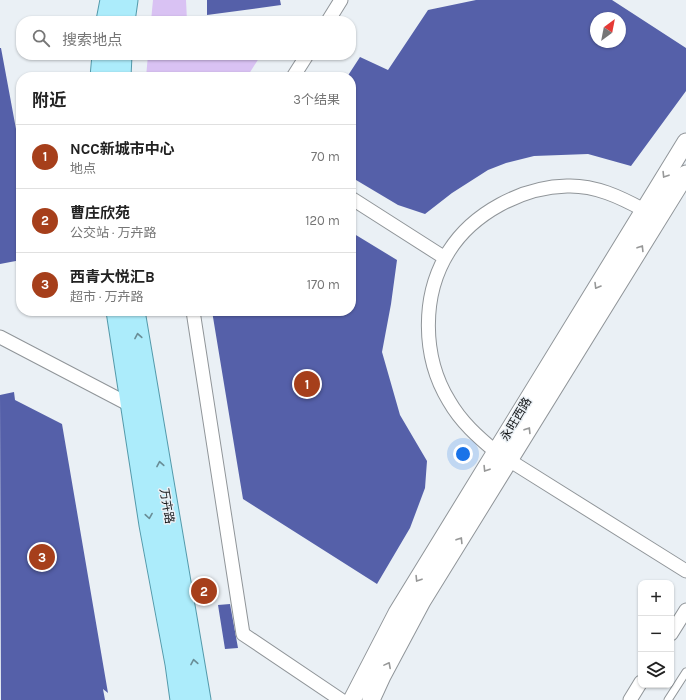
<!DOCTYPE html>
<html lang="zh">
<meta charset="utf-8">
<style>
body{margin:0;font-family:Karla,"Noto Sans SC",sans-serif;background:#f6f6f6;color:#222}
.controls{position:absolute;right:12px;bottom:12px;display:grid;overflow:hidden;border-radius:8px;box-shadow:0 1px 3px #0004}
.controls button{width:36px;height:36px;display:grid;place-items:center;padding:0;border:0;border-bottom:1px solid #e0e0e0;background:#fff;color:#222;font:20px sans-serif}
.compass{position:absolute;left:590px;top:12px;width:36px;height:36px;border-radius:50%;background:#fff;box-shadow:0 1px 3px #0004;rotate:32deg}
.you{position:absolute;left:463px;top:454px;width:14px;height:14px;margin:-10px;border:3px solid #fff;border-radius:50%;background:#1a73e8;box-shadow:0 0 0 6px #1a73e833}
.badge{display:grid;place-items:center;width:26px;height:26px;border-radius:50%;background:#a63f1b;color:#fff;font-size:13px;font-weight:700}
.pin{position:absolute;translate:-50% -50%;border:2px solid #fff;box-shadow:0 1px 4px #0006}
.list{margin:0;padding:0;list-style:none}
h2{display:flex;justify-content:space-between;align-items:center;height:52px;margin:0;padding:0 16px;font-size:17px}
h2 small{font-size:13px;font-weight:400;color:#767676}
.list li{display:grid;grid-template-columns:26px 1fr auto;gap:12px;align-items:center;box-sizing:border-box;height:64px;padding:0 16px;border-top:1px solid #e0e0e0}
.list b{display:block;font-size:15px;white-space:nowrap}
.list p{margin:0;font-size:13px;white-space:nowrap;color:#767676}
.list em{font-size:13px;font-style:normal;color:#767676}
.icon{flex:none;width:22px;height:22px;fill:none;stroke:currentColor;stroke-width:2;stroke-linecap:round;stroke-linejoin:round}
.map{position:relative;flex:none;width:686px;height:700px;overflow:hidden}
.search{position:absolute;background:#fff;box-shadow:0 1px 3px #0004;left:16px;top:16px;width:340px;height:44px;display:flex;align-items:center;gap:10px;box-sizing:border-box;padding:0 14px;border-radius:16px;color:#767676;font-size:15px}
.panel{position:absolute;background:#fff;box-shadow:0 1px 3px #0004;left:16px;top:72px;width:340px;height:244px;border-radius:16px}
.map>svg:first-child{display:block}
</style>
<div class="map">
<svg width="686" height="700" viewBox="0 0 686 700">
<rect width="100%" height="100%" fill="#eaf0f5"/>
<path fill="#d9c2f3" d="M 153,0 L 186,0 L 187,21 L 151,21 Z
M 148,55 L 261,55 L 247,77 L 146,77 Z"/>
<path fill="#5560a9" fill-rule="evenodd" d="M 207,0 L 280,0 L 281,5 L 207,15 Z
M 476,0 L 612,0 L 686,48 L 686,91 L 631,166 L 588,154 L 534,156 L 506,163 L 488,170 L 452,193 L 425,214 L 398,205 L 351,177 L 351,77 L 347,77 L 360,57 L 388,70 L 428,10 ZM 596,18 L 620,18 L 620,42 L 596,42 Z
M 0,48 L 1,48 L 21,156 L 21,260 L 0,264 Z
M 351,232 L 397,260 L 391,304 L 382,352 L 400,415 L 427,461 L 425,488 L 410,528 L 377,584 L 243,499 L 212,311 L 351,311 Z
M 14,392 L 15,400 L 62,424 L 108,693 L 103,689 L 105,700 L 1,700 L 0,395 Z
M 230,604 L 238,648 L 225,649 L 218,605 Z"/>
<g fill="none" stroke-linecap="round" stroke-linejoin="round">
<defs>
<path id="service" d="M 668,700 L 686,672"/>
<path id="minor" d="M 328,21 L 341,0
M 293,77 L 307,55
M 351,198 L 445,258
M 644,210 C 620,197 595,185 567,186 C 522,187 473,213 449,251 C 421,295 422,357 449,401 C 461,422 478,437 496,452 L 686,571
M 193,311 L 243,634 L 341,700
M 0,337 L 132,406
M 671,634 L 686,610
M 630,700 L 641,682"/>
<path id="tertiary" d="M 352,700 L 397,613 L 686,142
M 371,700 L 382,676 L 422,601 L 686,174"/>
<path id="primary" d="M 107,21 L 111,0
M 124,21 L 127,0
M 101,77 L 103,55
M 120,77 L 121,55
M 117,311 L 150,525 L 176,664 L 181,700
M 134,311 L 200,700"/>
</defs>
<use href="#service" stroke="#909599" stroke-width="9"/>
<use href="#minor" stroke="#909599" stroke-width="15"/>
<use href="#tertiary" stroke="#909599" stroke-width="19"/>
<use href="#primary" stroke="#549aab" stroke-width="23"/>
<use href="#service" stroke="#fff" stroke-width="7"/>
<use href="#minor" stroke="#fff" stroke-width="13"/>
<use href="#tertiary" stroke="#fff" stroke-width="17"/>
<use href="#primary" stroke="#acecfb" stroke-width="21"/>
</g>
<defs><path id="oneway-chevron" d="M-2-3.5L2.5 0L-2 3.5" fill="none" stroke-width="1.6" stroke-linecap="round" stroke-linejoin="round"/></defs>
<g stroke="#979898">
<use href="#oneway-chevron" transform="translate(665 175) rotate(122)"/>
<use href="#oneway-chevron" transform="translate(641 248) rotate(-58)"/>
<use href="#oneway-chevron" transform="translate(597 286) rotate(121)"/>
<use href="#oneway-chevron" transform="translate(528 430) rotate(-58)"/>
<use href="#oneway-chevron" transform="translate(486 469) rotate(122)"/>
<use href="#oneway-chevron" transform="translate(460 540) rotate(-58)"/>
<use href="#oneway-chevron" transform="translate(418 579) rotate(122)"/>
<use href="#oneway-chevron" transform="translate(388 665) rotate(-62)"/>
</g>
<g stroke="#698d96">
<use href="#oneway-chevron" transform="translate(138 336) rotate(-100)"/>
<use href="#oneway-chevron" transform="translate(160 464) rotate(-100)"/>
<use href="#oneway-chevron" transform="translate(149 516) rotate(81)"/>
<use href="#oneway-chevron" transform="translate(194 662) rotate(-100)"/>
</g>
<g text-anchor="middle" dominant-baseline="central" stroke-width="3" stroke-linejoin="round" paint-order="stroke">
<g font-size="12" fill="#17191b" stroke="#eaf0f5">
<text transform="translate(516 419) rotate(-59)">永旺西路</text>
<text transform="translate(167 506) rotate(80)">万卉路</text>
</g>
</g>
</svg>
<div class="controls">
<button>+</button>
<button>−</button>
<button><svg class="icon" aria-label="layers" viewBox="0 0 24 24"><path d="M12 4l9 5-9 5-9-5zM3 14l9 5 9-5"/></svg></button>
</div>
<svg class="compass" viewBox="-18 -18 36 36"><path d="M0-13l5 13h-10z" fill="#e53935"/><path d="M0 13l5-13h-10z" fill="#767676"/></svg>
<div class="you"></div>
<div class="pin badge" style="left:307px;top:384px">1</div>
<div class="pin badge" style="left:204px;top:591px">2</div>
<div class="pin badge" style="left:42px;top:557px">3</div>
<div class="search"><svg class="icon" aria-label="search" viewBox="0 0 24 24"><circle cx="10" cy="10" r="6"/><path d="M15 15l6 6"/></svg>搜索地点</div>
<section class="panel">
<h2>附近<small>3个结果</small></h2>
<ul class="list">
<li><span class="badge">1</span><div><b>NCC新城市中心</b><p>地点</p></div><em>70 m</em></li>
<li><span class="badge">2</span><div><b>曹庄欣苑</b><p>公交站 · 万卉路</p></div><em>120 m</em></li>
<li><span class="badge">3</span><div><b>西青大悦汇B</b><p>超市 · 万卉路</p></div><em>170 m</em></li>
</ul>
</section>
</div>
